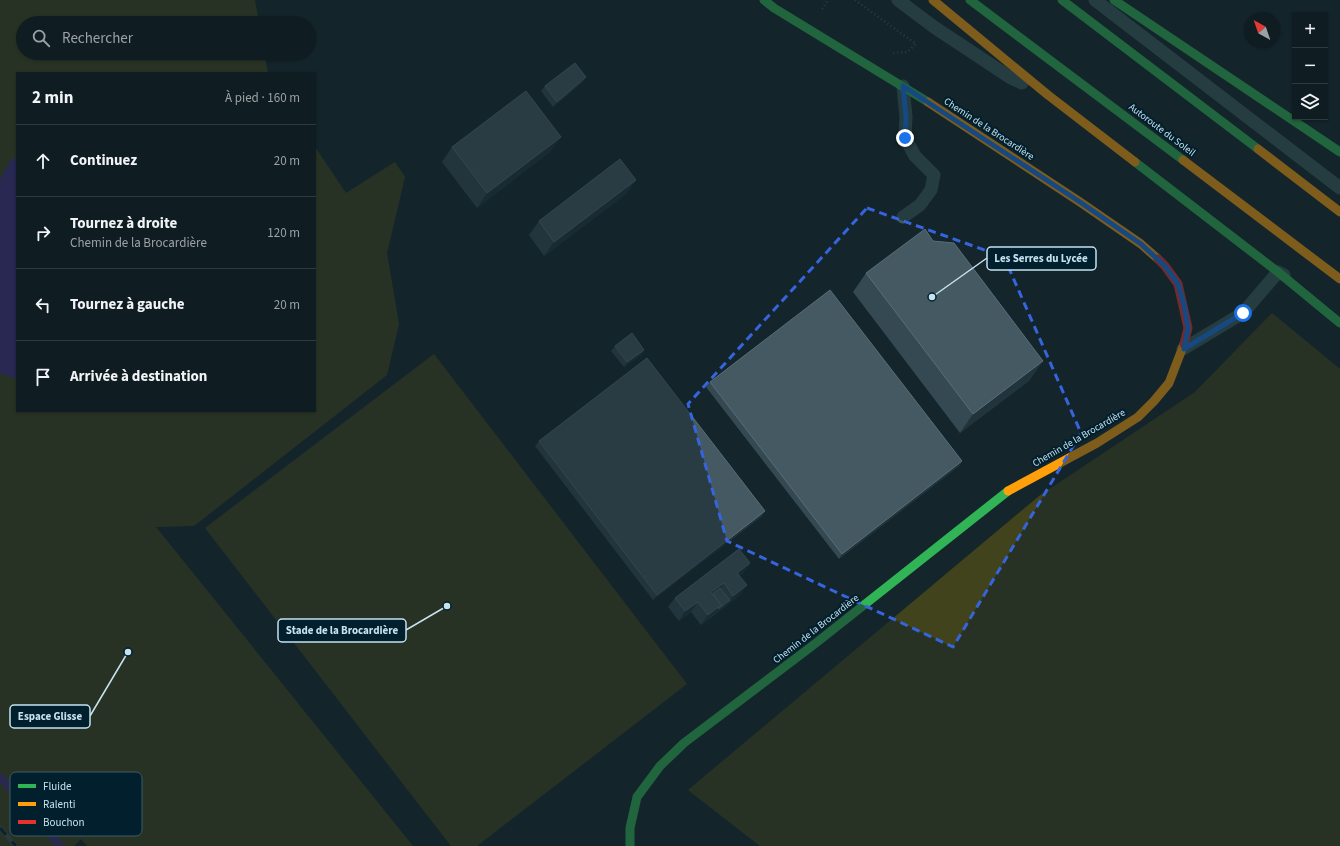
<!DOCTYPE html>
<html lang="fr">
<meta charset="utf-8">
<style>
body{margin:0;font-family:"Source Sans 3",sans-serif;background:#18252a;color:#f1f3f6}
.controls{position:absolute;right:12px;top:12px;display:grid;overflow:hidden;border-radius:0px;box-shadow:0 1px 3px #0004}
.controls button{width:36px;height:36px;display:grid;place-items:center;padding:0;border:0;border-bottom:1px solid #2f3a3f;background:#0f1c21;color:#f1f3f6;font:20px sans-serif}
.compass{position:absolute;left:1244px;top:12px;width:36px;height:36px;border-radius:50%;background:#0f1c21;box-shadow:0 1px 3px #0004;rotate:320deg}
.stop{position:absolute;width:12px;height:12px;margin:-9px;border:3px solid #1a73e8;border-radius:50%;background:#fff}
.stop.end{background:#1a73e8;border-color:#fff;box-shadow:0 1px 4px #0008}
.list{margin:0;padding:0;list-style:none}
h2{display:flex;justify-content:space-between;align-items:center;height:52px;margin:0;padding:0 16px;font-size:17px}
h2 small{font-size:13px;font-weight:400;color:#9ba1a5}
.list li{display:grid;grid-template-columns:26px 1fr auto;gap:12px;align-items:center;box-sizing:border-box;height:72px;padding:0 16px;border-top:1px solid #2f3a3f}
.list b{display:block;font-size:15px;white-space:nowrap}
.list p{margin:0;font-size:13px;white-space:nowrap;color:#9ba1a5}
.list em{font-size:13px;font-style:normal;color:#9ba1a5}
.icon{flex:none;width:22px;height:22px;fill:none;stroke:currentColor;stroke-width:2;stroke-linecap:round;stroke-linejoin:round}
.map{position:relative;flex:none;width:1340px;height:846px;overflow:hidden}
.search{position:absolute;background:#0f1c21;box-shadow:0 1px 3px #0004;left:16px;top:16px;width:300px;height:44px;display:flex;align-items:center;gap:10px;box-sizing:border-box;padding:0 14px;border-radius:22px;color:#9ba1a5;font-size:15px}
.panel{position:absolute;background:#0f1c21;box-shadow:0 1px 3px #0004;left:16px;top:72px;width:300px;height:340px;border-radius:0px}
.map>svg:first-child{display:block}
</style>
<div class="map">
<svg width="1340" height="846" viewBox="0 0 1340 846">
<rect width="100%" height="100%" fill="#14252c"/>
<path fill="#41431c" d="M 0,0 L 255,0 L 259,23 L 23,23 L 23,53 L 264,53 L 268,73 L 17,73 L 17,411 L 315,411 L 315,147 L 346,193 L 395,162 L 405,177 L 387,253 L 399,324 L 387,375 L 194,526 L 156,527 L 413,846 L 87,846 L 81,839 L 74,846 L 0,846 Z
M 1272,313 L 1340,369 L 1340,846 L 760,846 L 688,790 L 1039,496 L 1195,392 Z
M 434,354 L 687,684 L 477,846 L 451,846 L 205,528 Z"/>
<path fill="#422d82" d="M 17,157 L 17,379 L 0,373 L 0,179 L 12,159 Z"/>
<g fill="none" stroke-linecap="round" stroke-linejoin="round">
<path stroke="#422d82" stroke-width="7" d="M 0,777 L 60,846"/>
<path stroke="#415959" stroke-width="2.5" stroke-dasharray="1 3" stroke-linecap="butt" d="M 855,0 L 916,44 L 907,52 L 893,53
M 822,9 L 828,0"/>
<path stroke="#3b5c59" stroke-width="13" d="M 898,0 L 934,27 L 1011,78 L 1022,83
M 1095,0 L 1340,188
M 903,86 L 906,117 L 905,138 L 915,156 L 934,175 L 931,190 L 920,205 L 903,217
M 1183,349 L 1243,313 L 1278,272 L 1284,275"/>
<path stroke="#30b455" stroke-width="9" d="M 764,0 L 774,8 L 928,102
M 970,0 L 1183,160
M 1062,0 L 1258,149
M 1114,0 L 1340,152
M 1135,162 L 1278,272 L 1340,323
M 630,846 L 630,828 L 637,797 L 660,766 L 684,743 L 816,643 L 1008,491"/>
<path stroke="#ff9f0a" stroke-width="9" d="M 933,0 L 1048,95 L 1135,162
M 928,102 L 1080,202 L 1141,244 L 1158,259
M 1258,149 L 1340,212
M 1183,160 L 1340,279
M 1008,491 L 1097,443 L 1138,417 L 1154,401 L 1169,383 L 1184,344"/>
<path stroke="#e5322d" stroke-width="9" d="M 1158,259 L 1165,266 L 1178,284 L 1188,328 L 1184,344"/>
<defs>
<path id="rail" d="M 0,828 L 16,846"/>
</defs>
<use href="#rail" stroke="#3f5756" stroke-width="4.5"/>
<use href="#rail" stroke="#011f2c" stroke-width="3" stroke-dasharray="9" stroke-linecap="butt"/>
</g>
<path fill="#344951" d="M 583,82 L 553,107 L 541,91 L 545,86 Z
M 452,147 L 551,151 L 477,208 L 442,162 Z
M 636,180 L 626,194 L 544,256 L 529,235 L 539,221 Z
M 866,273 L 1030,380 L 960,433 L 853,292 Z
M 615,346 L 644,350 L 641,355 L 624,367 L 611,351 Z
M 710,382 L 962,461 L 959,466 L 839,559 L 706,387 Z
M 539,441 L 762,516 L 653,600 L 535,446 Z
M 750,563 L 743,573 L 739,576 L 740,595 L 701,625 L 691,612 L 679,621 L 668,607 L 675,598 Z"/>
<path fill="#21333b" d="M 586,77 L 583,82 L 553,107 L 557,102 Z
M 561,137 L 551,151 L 477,208 L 487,193 Z
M 636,180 L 626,194 L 544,256 L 554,242 Z
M 644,350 L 641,355 L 624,367 L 627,362 Z
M 1043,361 L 1030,380 L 960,433 L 973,414 Z
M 962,461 L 959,466 L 839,559 L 842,554 Z
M 765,511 L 762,516 L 653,600 L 657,595 Z
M 750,563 L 743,573 L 730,582 L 737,573 Z
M 724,583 L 717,593 L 705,601 L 711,592 Z
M 747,585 L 740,595 L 714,614 L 718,609 L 730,600 L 733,596 Z
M 698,602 L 691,612 L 679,621 L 685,611 Z
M 721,605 L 714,614 L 701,625 L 708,615 Z"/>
<path fill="#445962" stroke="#586e78" d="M 575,63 L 586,77 L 557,102 L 545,86 Z
M 526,91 L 561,137 L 487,193 L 452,147 Z
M 620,159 L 636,180 L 554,242 L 539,221 Z
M 925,229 L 933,241 L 954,243 L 1043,361 L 973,414 L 866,273 Z
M 830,290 L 962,461 L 842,554 L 710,382 Z
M 632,333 L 644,350 L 627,362 L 615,346 Z
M 647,358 L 765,511 L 657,595 L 539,441 Z
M 739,549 L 750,563 L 737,573 L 747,585 L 733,596 L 724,583 L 711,592 L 721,605 L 708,615 L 698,602 L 685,611 L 675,598 Z
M 720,588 L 730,600 L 718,609 L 721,605 L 713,593 Z"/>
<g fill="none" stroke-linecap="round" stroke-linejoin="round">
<path stroke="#1a73e8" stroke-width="5" d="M 905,138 L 906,117 L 903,86 L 1080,202 L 1141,244 L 1165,266 L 1178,284 L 1184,305 L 1188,328 L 1184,349 L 1243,313"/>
</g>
<path d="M0 0H1340V846H0ZM 867,208 L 1004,257 L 1081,433 L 953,647 L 727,541 L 688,404 Z" fill="#14252c" fill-opacity=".55" fill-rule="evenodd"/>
<path fill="none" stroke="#3664dc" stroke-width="3" stroke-dasharray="8 5" stroke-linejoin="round" d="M 867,208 L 1004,257 L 1081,433 L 953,647 L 727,541 L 688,404 Z"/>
<g text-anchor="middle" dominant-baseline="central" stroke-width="4" stroke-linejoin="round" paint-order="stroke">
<g font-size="10" fill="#c5e2f0" stroke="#011f2c">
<text transform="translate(989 129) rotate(33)">Chemin de la Brocardière</text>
<text transform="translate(1162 130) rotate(37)">Autoroute du Soleil</text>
<text transform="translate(1079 438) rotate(-30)">Chemin de la Brocardière</text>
<text transform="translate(816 629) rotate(-38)">Chemin de la Brocardière</text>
</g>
</g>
<rect x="10" y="772" width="132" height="64" rx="6" fill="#011f2c" stroke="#3c5a67" stroke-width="1"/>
<rect x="18" y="784" width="18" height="4" fill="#30b455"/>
<rect x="18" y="802" width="18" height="4" fill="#ff9f0a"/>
<rect x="18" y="820" width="18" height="4" fill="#e5322d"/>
<g font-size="11" fill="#c5e2f0">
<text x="43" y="790">Fluide</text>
<text x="43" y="808">Ralenti</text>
<text x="43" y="826">Bouchon</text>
</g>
<path fill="none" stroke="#c5e2f0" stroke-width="1.5" d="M932 297L987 258M447 606L406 630M128 652L90 716"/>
<g fill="#c5e2f0" stroke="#011f2c" stroke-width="1.5">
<circle cx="932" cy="297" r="4"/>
<circle cx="447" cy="606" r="4"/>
<circle cx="128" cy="652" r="4"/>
</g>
<g fill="#011f2c" stroke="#c5e2f0" stroke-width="1.5">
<rect x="987" y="247" width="109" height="23" rx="4"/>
<rect x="278" y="619" width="128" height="23" rx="4"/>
<rect x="10" y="705" width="80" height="23" rx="4"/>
</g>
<g font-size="11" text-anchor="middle" font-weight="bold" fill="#c5e2f0">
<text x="1041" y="262">Les Serres du Lycée</text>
<text x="342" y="634">Stade de la Brocardière</text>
<text x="50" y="720">Espace Glisse</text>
</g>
</svg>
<div class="controls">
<button>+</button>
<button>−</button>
<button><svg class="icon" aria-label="layers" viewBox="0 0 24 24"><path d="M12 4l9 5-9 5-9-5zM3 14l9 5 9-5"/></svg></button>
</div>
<svg class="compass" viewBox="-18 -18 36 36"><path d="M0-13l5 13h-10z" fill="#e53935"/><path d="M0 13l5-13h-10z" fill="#9ba1a5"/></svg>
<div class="stop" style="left:1243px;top:313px"></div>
<div class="stop end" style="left:905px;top:138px"></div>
<div class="search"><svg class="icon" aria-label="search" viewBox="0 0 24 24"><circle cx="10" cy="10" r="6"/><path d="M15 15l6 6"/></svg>Rechercher</div>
<section class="panel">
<h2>2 min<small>À pied · 160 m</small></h2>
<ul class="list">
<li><svg class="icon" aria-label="ahead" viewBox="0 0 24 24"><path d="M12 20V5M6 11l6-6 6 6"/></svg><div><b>Continuez</b></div><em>20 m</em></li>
<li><svg class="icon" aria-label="right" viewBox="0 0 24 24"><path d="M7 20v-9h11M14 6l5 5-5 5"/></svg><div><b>Tournez à droite</b><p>Chemin de la Brocardière</p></div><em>120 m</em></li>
<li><svg class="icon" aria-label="left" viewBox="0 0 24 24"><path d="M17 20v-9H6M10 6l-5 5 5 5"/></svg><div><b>Tournez à gauche</b></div><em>20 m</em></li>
<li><svg class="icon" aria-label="arrive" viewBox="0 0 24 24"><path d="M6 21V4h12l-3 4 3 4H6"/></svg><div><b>Arrivée à destination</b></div></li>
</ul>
</section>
</div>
